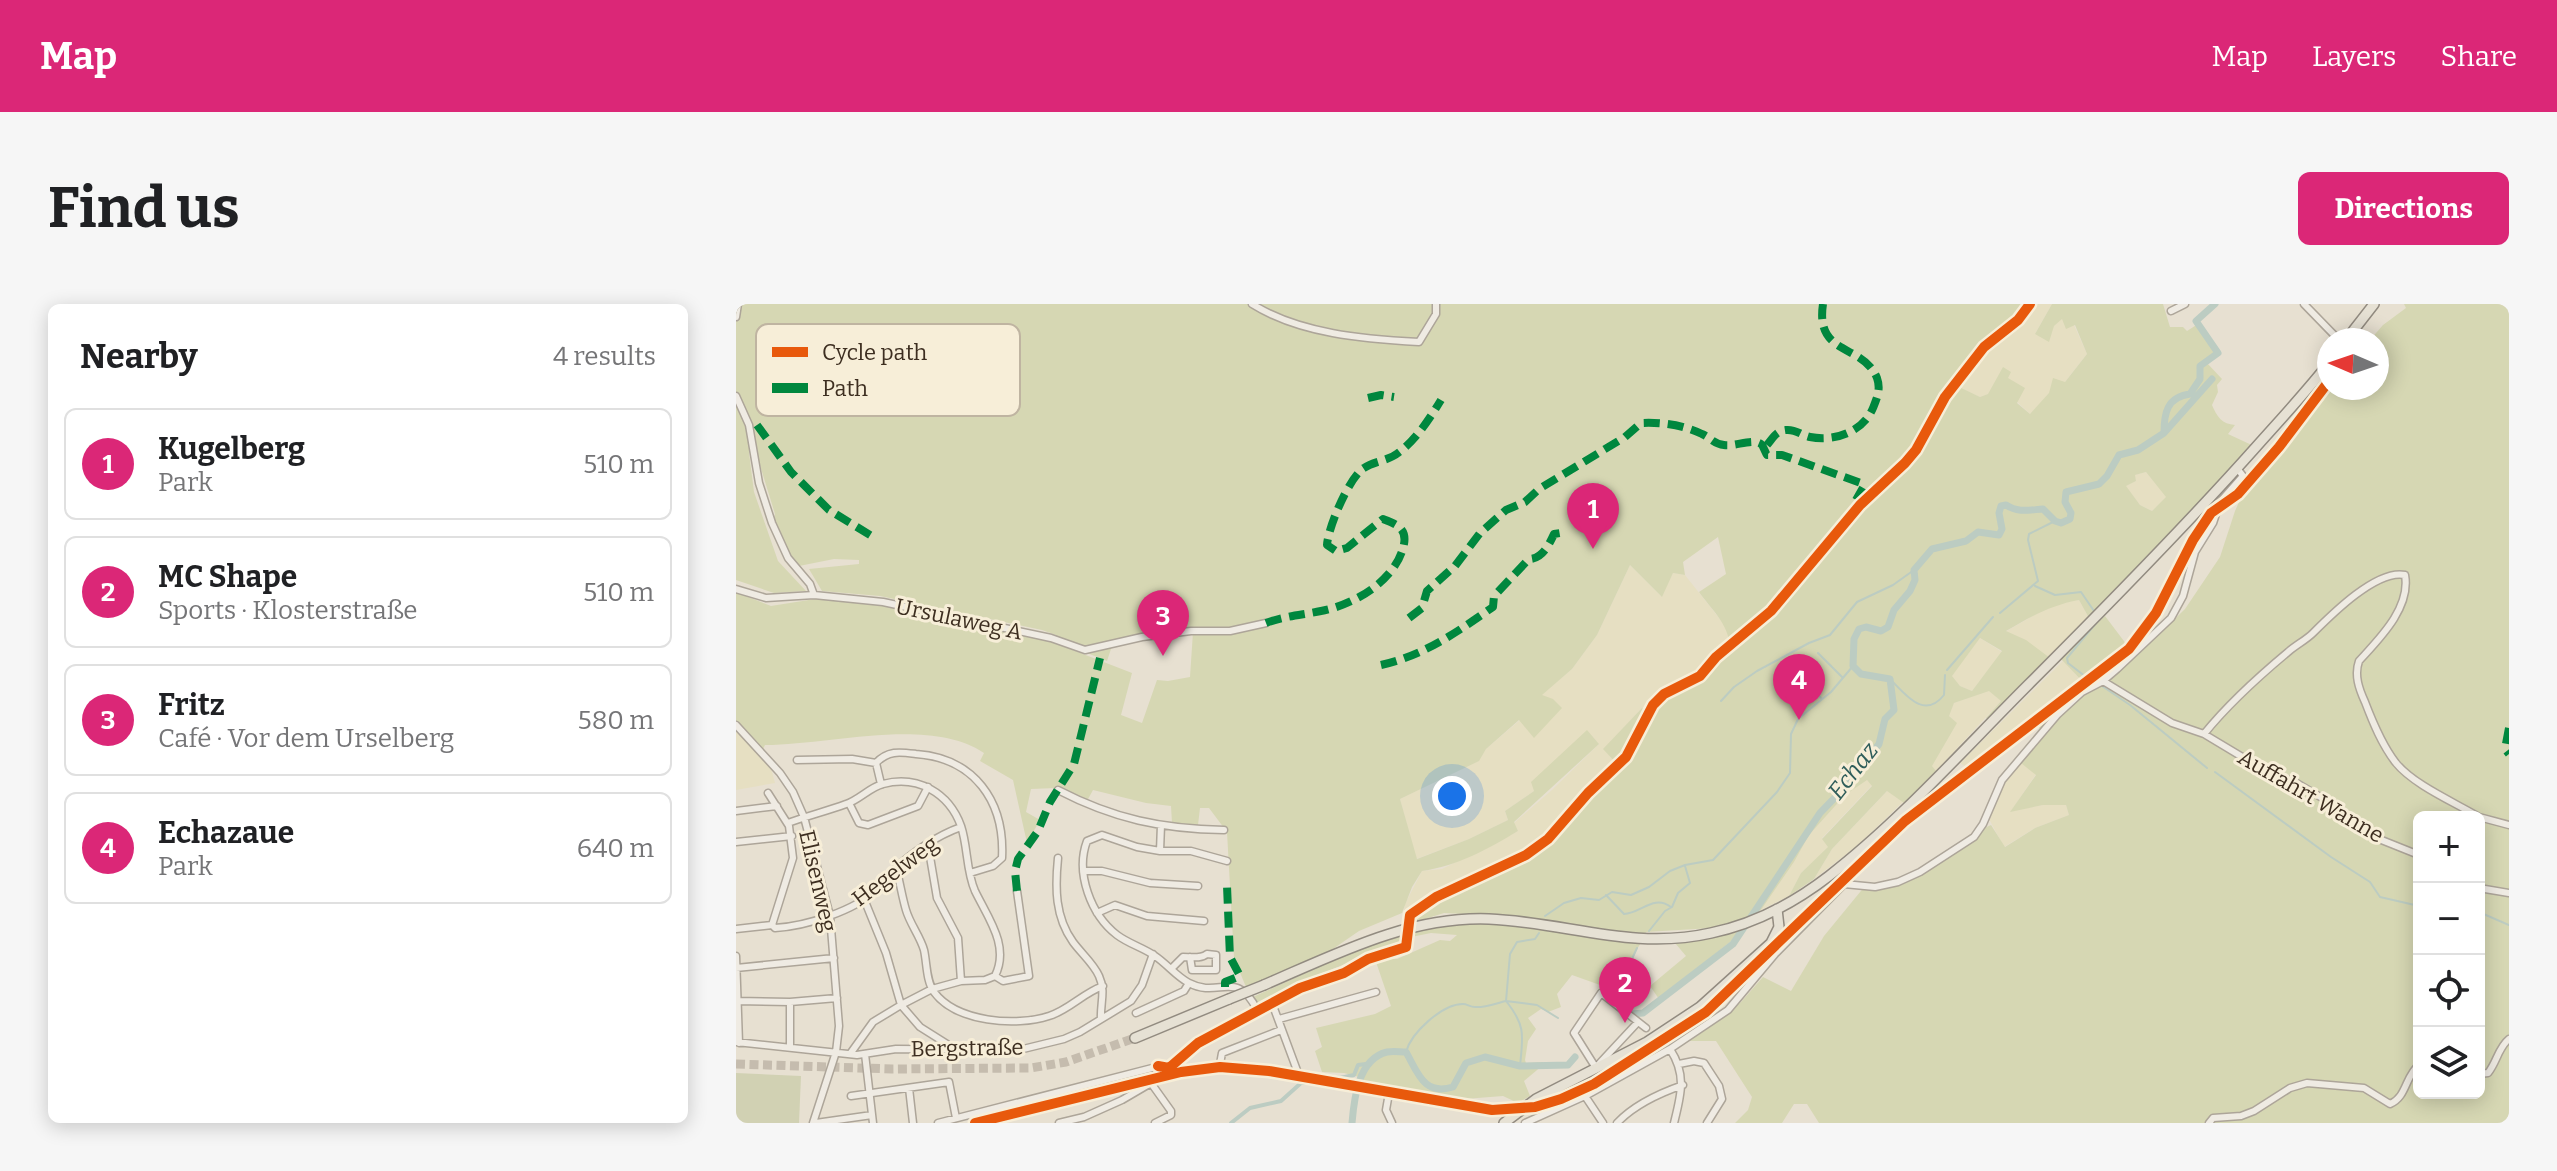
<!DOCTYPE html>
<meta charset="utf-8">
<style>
body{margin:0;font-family:Bitter,serif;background:#f6f6f6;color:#202124}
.controls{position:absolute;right:24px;bottom:24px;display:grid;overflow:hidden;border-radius:12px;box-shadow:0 4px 20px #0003}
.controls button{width:72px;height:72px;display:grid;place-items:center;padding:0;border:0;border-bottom:2px solid #e0e0e0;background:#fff;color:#202124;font:40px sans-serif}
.compass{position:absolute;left:1581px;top:24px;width:72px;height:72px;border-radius:50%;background:#fff;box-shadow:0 4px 20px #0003;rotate:272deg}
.you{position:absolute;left:716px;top:492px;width:28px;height:28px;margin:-20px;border:6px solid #fff;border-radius:50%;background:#1a73e8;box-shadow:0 0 0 12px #1a73e833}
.badge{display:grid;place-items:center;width:52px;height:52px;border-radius:50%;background:#db2777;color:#fff;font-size:26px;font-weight:700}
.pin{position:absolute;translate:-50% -66px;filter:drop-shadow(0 2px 4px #0008)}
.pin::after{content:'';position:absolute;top:42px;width:28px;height:24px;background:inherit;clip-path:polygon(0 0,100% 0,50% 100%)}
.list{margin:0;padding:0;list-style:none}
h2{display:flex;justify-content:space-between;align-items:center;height:104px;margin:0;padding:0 32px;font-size:34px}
h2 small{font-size:26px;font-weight:400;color:#757577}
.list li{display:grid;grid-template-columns:52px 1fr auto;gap:24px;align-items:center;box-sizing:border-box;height:112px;margin:0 16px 16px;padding:0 16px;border:2px solid #e0e0e0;border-radius:12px}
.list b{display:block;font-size:30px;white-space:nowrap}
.list p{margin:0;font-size:26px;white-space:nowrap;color:#757577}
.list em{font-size:26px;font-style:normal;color:#757577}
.icon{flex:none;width:44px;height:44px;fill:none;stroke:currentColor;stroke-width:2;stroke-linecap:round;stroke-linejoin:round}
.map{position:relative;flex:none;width:1773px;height:819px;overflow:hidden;border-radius:12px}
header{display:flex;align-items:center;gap:48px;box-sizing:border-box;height:112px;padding:0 40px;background:#db2777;color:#fff}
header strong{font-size:38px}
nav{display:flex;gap:44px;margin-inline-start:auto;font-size:28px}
.intro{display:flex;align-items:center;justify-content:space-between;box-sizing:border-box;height:192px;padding:0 48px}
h1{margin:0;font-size:56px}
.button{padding:20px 36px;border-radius:12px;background:#db2777;color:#fff;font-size:28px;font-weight:700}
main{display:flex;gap:48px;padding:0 48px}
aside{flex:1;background:#fff;border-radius:12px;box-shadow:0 4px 20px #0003}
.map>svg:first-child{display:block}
</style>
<header>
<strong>Map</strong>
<nav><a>Map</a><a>Layers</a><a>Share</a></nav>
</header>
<div class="intro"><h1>Find us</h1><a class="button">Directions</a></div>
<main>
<aside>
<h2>Nearby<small>4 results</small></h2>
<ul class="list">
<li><span class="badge">1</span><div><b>Kugelberg</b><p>Park</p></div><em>510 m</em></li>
<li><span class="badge">2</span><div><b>MC Shape</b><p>Sports · Klosterstraße</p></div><em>510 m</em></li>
<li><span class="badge">3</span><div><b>Fritz</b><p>Café · Vor dem Urselberg</p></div><em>580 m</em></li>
<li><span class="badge">4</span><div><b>Echazaue</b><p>Park</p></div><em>640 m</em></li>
</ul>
</aside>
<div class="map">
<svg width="1773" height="819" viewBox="0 0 1773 819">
<rect width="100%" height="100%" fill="#e7e0d1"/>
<path fill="#e6dfc2" d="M 1294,0 L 1316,0 L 1299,30 L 1318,22 L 1326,14 L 1338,21 L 1351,50 L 1321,88 L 1294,110 L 1260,78 L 1253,90 L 1244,93 L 1218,82 L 1255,36 L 1282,16 Z
M 1410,168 L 1431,193 L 1416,207 L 1404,201 L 1389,182 L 1400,177 L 1398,171 Z
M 894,261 L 925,292 L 937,269 L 949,271 L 987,319 L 993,329 L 994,341 L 964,372 L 928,390 L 911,409 L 906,404 L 868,445 L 882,461 L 800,545 L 700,593 L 674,611 L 668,606 L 669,600 L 686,567 L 706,565 L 782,527 L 778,519 L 816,486 L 863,440 L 851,427 L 798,487 L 769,507 L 772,516 L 733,535 L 680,555 L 664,495 L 742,457 L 750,445 L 784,416 L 798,433 L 805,391 L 836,365 L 861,331 Z
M 1343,296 L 1353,314 L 1314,354 L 1269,328 L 1307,306 L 1322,299 Z
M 1244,334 L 1266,348 L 1236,387 L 1224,382 L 1215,372 Z
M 1327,357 L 1346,377 L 1294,419 L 1230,463 L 1224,459 Z
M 1253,386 L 1265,397 L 1200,467 L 1195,462 L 1220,419 L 1212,411 L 1218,399 Z
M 0,421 L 33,457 L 39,479 L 0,486 Z
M 1285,458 L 1300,470 L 1275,507 L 1307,501 L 1330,501 L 1333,511 L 1299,524 L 1268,543 L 1253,515 L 1264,484 Z
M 1130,475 L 1136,481 L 1086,534 L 1093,543 L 1065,569 L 1053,592 L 1025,606 L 1058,558 L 1073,531 L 1109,491 Z
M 1156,482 L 1168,497 L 1121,542 L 1078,575 L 1096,545 Z"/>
<path fill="#d6d7b3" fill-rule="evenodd" d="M 0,0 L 1294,0 L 1282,16 L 1248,43 L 1219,81 L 1244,93 L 1252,90 L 1267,63 L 1275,68 L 1272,74 L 1289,84 L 1281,99 L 1294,110 L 1313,89 L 1317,74 L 1329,78 L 1351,50 L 1339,21 L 1330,25 L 1326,15 L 1318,22 L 1313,38 L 1299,30 L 1316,0 L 1427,0 L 1434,23 L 1447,23 L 1451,27 L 1462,20 L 1482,49 L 1471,59 L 1486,75 L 1481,81 L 1482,88 L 1476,101 C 1481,113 1486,120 1499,121 L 1492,130 L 1520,143 L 1353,314 L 1343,296 C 1315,301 1294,313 1270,327 L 1290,336 L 1314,354 L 1252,416 L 1250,414 L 1265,397 L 1253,387 L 1218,399 L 1213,412 L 1221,419 L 1196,462 L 1200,467 L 1168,499 L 1151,487 L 1096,545 L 1078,575 L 1053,592 L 1065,569 L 1092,543 L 1086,535 L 1136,482 L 1131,476 L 1109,491 L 1073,531 L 1058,558 L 1025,606 L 1003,617 L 976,624 L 910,628 C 907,639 899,644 897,657 L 864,681 L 836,671 L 821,690 L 825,703 L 812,708 L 805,705 L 792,714 L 800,725 L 792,737 L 789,756 L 790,759 L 807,758 L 807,761 L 788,777 L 794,792 L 782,799 L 767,792 L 716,796 L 709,791 L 626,777 L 627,774 L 608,769 L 586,768 L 579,747 L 586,743 L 580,724 L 639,710 L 655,702 L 639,655 L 661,655 L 704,636 L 714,637 L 721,631 L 695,629 L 675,633 L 675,626 L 748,611 L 708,609 L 676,619 L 674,611 L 700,593 L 800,545 L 882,461 L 867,445 L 906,404 L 911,408 L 928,390 L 964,372 L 994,342 C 992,319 975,305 963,288 L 990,270 L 982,233 L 947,258 L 949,271 L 937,269 L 926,293 L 894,261 L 861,331 L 836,365 L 806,391 L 817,395 L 826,404 L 798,434 L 783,416 L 750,445 L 743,457 L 664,495 L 681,555 L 733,535 L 772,516 L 769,507 L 798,487 L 795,478 L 851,426 L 863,440 L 778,518 L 782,527 C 752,545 721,562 686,567 L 676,583 L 666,609 L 623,627 L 594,647 L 510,683 L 498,654 L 491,528 L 473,504 L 464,504 L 462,521 L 436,519 L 435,502 L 410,499 L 357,486 L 351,497 L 320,484 L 295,485 L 290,508 L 304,516 L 291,539 L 277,476 L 244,457 L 248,449 C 194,412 93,441 29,441 L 26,447 L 0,419 L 0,288 L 35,302 L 79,295 L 149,302 L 316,338 L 396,369 L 385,411 L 406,419 L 421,376 L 432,377 L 454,373 L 457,328 L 376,342 L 371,357 L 319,336 L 320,331 L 306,326 L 144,292 L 86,287 L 73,265 L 123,260 L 123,256 L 98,255 L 58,263 L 36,219 L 39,210 L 19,145 L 13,149 L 18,188 L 42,257 L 70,287 L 38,289 L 0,276 ZM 1410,168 L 1430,193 L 1416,207 L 1404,201 L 1390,182 L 1400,177 L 1399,171 ZM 1244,334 L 1266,347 L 1236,387 L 1224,382 L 1216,372 Z
M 1668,0 L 1773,0 L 1773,819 L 1083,819 L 1071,800 L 1058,800 L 1046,819 L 999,819 L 1012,806 L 1016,793 L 980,737 L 953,737 L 1005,698 L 1027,673 L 1055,687 L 1088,632 L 1129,582 L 1162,578 L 1231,539 L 1233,531 L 1255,521 L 1269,543 L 1299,524 L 1333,511 L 1330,501 L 1307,501 L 1274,508 L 1300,471 L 1280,455 L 1305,426 L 1299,420 L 1350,381 L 1324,354 L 1369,312 L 1400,353 L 1449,305 L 1484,253 L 1499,207 L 1512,178 L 1553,136 L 1593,84 L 1641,84 L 1641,36 L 1634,36 L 1647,21 L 1670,4 ZM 1683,513 L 1743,513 L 1743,789 L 1683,789 Z
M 1004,625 L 999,634 L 923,695 L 914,682 L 950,652 L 939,639 Z
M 669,629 L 667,639 L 661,645 L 637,649 L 579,672 L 522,701 L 517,693 L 609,651 Z"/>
<path fill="#d1d1b3" d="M 0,769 L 65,772 L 63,819 L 0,819 Z"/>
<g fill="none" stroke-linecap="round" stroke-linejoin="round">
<path stroke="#bcccc2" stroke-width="2" d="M 1299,282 L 1319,291 L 1345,288 L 1358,307
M 1264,309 L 1302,277 L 1292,236 L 1293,230 L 1319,217
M 1082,349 L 1106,373
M 1058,364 L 1086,395
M 1211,366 L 1257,313
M 1350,373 L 1332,359 L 1331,354 L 1361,318
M 1154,375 C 1170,391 1188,416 1208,391 L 1209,371
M 1366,382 L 1394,401 L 1471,464
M 985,397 L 998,383 L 1021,367 L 1073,339 L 1094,331 L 1121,298 L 1157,281 L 1178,266
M 1479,468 L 1595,553 L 1634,578 L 1644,593 L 1683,602
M 870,591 L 888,610 C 905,609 918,590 935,603
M 1743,608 L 1773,621
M 809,612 L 828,599 L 845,594 L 863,596 L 876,588 L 895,591 L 913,583 L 934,567 L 949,561 L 977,556 L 1041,488 L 1054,469 L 1055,430 L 1062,415 L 1095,388 L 1117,362
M 913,627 L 929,607 L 936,603 L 942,589 L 954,579 L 949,562
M 803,629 L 799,635 L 781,638 L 774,650 L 770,697 L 801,701 L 822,714
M 895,657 L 901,644
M 869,678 L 878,667
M 670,748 C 675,729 706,700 727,700 C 731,700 734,703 739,703 C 748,704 761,699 770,697 C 790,722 787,731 784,762"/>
<path stroke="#bcccc2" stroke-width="4" d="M 495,819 L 514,804 L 545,797 L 565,779 L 579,779 L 585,771 L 604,774 L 618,771 L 622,761 L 630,760"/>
<path stroke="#bcccc2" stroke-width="7" d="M 1428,129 L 1476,75
M 896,710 L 907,709 L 997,640 L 1084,509 L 1113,479 L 1143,440 L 1149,415 L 1158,406 L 1154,375 L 1125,370 L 1117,362 L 1118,335 L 1123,325 L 1130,323 L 1145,327 L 1152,323 L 1158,306 L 1174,287 L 1179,276 L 1178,266 L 1196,245 L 1230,237 L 1242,228 L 1263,231 L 1266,225 L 1263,209 L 1265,202 L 1270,201 C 1282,209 1293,206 1307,205 L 1319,217 L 1325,219 L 1334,215 L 1335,209 L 1329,198 L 1330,188 L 1363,180 L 1371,172 L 1383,151 L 1402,146 L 1428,129 C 1428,109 1431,93 1454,90 L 1464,75 L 1464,62 L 1482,49 L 1460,17 L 1479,0
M 616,819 C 618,795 622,755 651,748 C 657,747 664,748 670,748 C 682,769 688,792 717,783 L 730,759 L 749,753 L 784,762 L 832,761 L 839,753"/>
<path stroke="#c5bcae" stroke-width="9" stroke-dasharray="9 4.5" stroke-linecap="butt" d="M 0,760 L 156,765 L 295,764 L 330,758 L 399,734"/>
<defs>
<path id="minor" d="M 516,0 C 564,30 628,35 683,38 L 700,10 L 700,0
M 1568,0 L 1603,36
M 1435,7 L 1449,0
M 0,13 L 2,0
M 0,92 L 13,121 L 23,179 L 36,219 L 52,254 L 74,280 L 78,291
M 0,285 L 30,294 L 78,291 L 147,298 L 315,334 L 349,346 L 406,333 L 455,327 L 494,327 L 530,319
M 1367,377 L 1436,419 L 1468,430 L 1533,469 L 1559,478 L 1603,504 L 1633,531 L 1683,551
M 0,421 L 44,469 L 57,488 L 68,513 L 94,612 L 103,722 L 100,748 L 77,819
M 1468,430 C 1493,399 1522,373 1552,348 C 1560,341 1570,336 1577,329 C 1596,310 1641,265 1669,271 C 1675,304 1643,335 1623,357 C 1618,371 1623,385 1629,398 C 1637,419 1646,441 1660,459 C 1678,481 1718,498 1743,513
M 61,456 L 116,455 L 140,459
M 145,480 L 140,459 C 152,446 164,448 180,450 C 238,454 269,497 266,554 L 257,562 L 234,569
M 322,486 C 378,515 426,525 488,526
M 113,499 L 123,519 L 132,521 L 182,502 L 192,483
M 0,507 L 41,502
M 1743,513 L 1773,521
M 52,519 C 71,512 91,507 110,500 C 123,496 134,483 147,480 C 182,471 213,489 225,522 C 232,543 230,567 239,587 C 252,614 274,642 259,672
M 0,538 L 56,532
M 192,541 L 201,594 L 222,634 L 225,677
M 424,547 L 425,521
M 322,554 C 319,584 319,613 337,638 C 345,649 358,660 363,672 C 370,687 364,700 365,715
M 491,557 L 455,547 L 424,547 L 401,543 L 366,531 L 351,537 C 339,569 355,611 381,631 C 393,640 408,644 419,652 C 431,660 441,673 453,679 C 483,695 501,664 521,706
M 160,564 C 164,578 166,593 170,606 C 174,620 184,632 188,646 C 191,659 190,677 198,688 C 220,718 280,723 313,712 C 333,706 347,689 367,682
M 348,567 L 366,567 L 414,579 L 462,582
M 1743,584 L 1773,589
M 128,595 L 150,649 L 165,701 L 184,723 L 211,740 L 213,746
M 361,609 L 379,601 L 411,612 L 468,617
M 36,621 L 39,624 C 71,622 118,607 142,585 C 148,580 153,572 158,566 C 175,549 202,531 225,523
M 0,625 L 36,621 L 57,554 L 53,522 L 32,489
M 0,652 L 3,739
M 0,664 L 98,654
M 435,665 L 447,653 C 455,653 465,655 471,650 L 480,651 L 480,666 L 456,666 L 454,653
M 0,697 L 54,698 L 101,694
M 54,698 L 54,742
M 536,699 L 562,769
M 400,709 L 448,687 L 453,679
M 543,715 L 640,688
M 0,738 L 121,751 L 160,745 L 283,746 L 328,735 L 344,728 L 395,697 L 406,681 L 417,650
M 934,745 C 951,771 945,791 938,819
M 114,750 L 137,718 L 165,701 L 196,685 L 225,677 L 249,676 L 259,672 L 267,677 L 293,672 L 281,587
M 129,750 L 137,819
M 484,760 L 486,749 L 545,726
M 943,760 L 958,757 L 968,759 L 983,782 L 986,795 L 971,819
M 862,761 L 902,718
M 860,764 L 838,729 L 865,689 L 910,724
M 1743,770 L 1752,769 C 1761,758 1762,744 1773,735
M 415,779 L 435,807 L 435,811 L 419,819
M 173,784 L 177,819
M 653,789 L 650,806 L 656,819
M 115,792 L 213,778 L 220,814
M 849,792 L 867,819
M 80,819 L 136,811
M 202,819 L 424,762 L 433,764
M 323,819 L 348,813 L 386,796 L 415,779 L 462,739 L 564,684 L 608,669 L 638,653
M 789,819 L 849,792 L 934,745 L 992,706 L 1039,650 L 1108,580 L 1139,583 L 1162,578 L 1184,568 L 1238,533 L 1247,520 L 1266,476 L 1321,411 L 1346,388 L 1367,377 L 1381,365 L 1435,314 L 1447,292 L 1459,248 L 1477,219 L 1484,198 L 1507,172 L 1501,164
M 881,819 C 898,801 924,789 947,781
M 1473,819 L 1477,814 L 1505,812 L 1518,807 L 1554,784 L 1571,779 L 1628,784 L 1654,800 C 1671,793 1669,772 1683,761"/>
<path id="major" d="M 1610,36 L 1638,0
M 528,681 C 600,650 673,612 753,615 C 830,618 896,647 975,629 C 1018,620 1058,599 1093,572 C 1164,517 1228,445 1292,381 C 1370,303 1447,225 1520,143 C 1545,115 1570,88 1593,59
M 399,734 L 493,695
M 768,819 L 800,795 L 911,738 L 964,703 L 1035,639 L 1043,623 L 1041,605"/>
</defs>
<use href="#minor" stroke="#ada599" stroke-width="9"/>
<use href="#major" stroke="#928b80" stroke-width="12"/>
<use href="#minor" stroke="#efebe3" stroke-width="6"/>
<use href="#major" stroke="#e6e1d4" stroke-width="9"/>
<defs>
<path id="major-bridge" d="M 493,695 L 528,681"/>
</defs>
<use href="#major-bridge" stroke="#928b80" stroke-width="12" stroke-linecap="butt"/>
<use href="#major-bridge" stroke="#e6e1d4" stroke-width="9"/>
<path stroke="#00873e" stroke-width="8" stroke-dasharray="16 8" stroke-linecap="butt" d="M 632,94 L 645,91 L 658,93
M 21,121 L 55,168 L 93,206 L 139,234
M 1031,141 C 1037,134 1040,127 1050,126 C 1060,125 1065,131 1074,133 C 1098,138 1127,128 1137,104 C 1141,94 1145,85 1141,74 C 1127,39 1079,53 1087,0
M 673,314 L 686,304 L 691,287 L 719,262 L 744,229 L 770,206 L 789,198 L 803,185 L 889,133 L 905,119 C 926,118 947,121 966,130 C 975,134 978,140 988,141 C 998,143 1017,134 1025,140 C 1027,141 1030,150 1031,151 L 1046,151 L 1125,179 L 1128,182 L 1120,196
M 530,319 C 548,312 566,311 585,307 C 618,301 661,276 668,240 C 671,224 660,220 647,215 L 611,244 L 600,247 L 591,241 C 592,224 613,173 628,164 C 638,157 652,157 662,149 C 680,136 694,114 705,96
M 645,361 C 689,351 721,328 757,303 L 758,292 L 793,255 C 806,255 813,241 818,230 L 830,228
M 1773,424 L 1769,445 L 1773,450
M 281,587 L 279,567 L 282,555 L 302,527 L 314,498 L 338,460 L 364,354
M 489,683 L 489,678 L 504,672 L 494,653 L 491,582"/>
<defs>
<path id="cycleway" d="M 422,762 L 433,764 L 462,739 L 564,684 L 608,669 L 632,655 L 670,643 L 674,611 L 700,593 L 790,551 L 812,535 L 852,489 L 890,453 L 917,401 L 928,390 L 964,372 L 980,353 L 1035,307 L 1124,201 L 1169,159 L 1180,146 L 1209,93 L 1248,43 L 1282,16 L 1294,0
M 239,819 L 445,768 L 484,763 L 533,767 L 756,806 L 799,803 L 825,795 L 858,780 L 970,708 L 1169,517 L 1393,345 L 1420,309 L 1457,236 L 1475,209 L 1502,190 L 1543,143 L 1593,77"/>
</defs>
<use href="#cycleway" stroke="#f7eed8" stroke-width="15"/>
<use href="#cycleway" stroke="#e8590c" stroke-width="10"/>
</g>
<g text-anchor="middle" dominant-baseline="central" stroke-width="6" stroke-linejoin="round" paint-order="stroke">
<g font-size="22" fill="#3d2e20" stroke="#f7eed8">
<text transform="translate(223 315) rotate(12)">Ursulaweg A</text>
<text transform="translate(1575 492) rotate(30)">Auffahrt Wanne</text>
<text transform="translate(159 567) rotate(-37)">Hegelweg</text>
<text transform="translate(82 577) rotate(77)">Elisenweg</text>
<text transform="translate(231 744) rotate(-1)">Bergstraße</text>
</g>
<g font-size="24" font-style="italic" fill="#2f5d5a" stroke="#f7eed8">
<text transform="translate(1117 467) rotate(-52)">Echaz</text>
</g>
</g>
<rect x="20" y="20" width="264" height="92" rx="12" fill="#f7eed8" stroke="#bfb4a1" stroke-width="2"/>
<rect x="36" y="43" width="36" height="10" fill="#e8590c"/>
<rect x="36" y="79" width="36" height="10" fill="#00873e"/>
<g font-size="22" fill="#3d2e20">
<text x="86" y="56">Cycle path</text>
<text x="86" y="92">Path</text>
</g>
</svg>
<div class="controls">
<button>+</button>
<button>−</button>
<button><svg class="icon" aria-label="locate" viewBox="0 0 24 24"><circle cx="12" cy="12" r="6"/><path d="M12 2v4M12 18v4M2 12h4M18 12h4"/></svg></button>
<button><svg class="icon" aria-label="layers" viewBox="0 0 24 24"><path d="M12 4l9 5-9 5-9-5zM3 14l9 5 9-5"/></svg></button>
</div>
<svg class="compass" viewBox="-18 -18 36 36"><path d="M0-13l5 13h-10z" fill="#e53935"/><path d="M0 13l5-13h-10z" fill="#757577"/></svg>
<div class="you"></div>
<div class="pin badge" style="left:857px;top:245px">1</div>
<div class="pin badge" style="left:889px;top:719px">2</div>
<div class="pin badge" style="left:427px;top:352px">3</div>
<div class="pin badge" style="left:1063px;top:416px">4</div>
</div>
</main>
